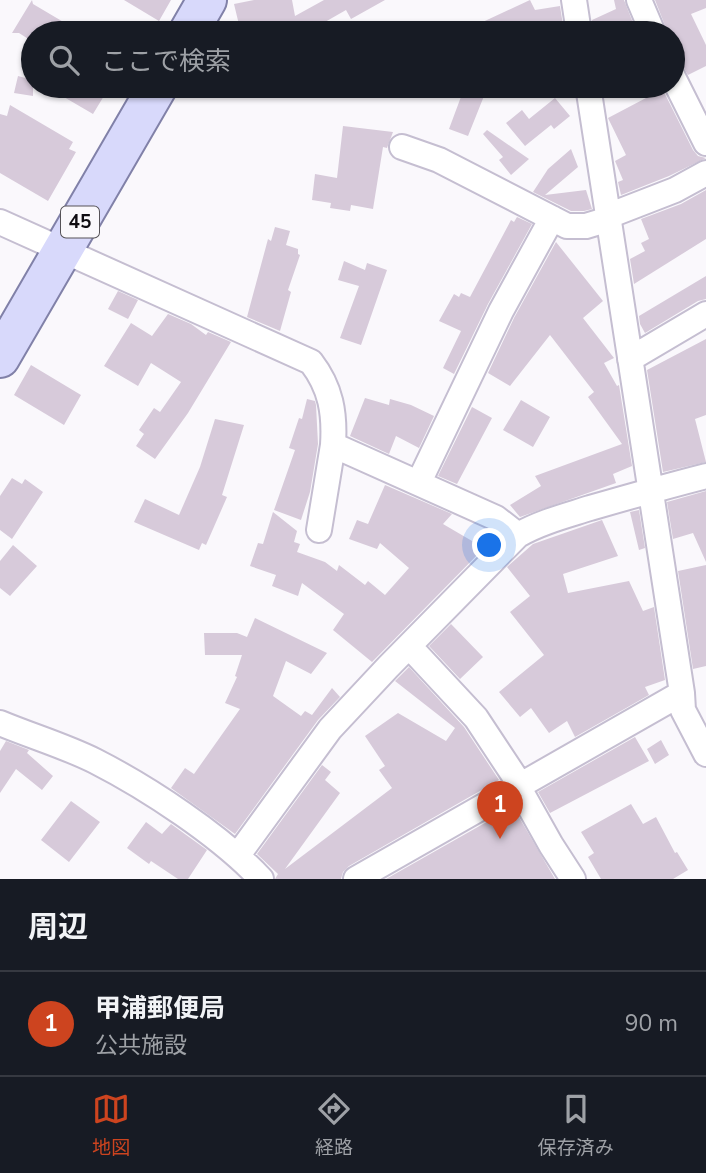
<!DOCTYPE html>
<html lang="ja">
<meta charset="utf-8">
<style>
body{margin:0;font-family:"Nunito Sans","Noto Sans JP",sans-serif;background:#20242c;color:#f1f3f6}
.you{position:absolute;left:490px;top:546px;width:24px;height:24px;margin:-18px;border:5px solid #fff;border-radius:50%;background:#1a73e8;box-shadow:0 0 0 10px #1a73e833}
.badge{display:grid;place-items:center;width:46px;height:46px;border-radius:50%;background:#cd441f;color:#fff;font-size:23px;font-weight:700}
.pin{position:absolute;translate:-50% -58px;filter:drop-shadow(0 2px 4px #0008)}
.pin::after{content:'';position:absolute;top:37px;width:24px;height:21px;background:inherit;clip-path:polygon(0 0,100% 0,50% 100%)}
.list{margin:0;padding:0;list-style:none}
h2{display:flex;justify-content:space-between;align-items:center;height:91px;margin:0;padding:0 28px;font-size:30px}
h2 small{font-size:23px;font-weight:400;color:#9ea1a6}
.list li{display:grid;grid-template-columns:46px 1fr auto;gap:21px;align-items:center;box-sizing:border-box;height:105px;padding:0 28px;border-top:2px solid #363941}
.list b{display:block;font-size:26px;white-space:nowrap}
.list p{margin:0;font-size:23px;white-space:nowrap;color:#9ea1a6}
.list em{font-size:23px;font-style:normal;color:#9ea1a6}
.icon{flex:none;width:38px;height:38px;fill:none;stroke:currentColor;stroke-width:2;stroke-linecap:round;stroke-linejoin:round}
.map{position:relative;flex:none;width:706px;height:879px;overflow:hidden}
.search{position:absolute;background:#171b24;box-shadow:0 2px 5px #0004;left:21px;right:21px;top:21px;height:77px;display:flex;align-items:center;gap:18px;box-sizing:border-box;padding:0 24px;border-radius:38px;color:#9ea1a6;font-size:26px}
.sheet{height:196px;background:#171b24}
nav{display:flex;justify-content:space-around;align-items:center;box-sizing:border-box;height:98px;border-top:2px solid #363941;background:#171b24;font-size:19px;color:#9ea1a6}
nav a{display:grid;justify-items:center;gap:4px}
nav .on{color:#cd441f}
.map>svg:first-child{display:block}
</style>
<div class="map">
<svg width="706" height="879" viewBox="0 0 706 879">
<rect width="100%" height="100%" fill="#faf8fc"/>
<path fill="#d7cada" d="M 32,0 L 33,4 L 82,33 L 33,33 L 33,42 L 19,33 L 12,33 Z
M 124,0 L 171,0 L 159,21 Z
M 254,0 L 292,0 L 295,16 L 324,0 L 385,0 L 351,19 L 346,10 L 318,26 L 285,33 L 266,33 L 276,27 L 241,33 L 234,4 Z
M 530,0 L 535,10 L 560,6 L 563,25 L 544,33 L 459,33 Z
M 614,0 L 624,0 L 637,33 L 594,33 L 592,20 L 616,9 Z
M 655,0 L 706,0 L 706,8 L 691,14 L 706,45 L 706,66 L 688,75 L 682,65 L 674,62 L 673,33 L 668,33 Z
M 18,76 L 33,80 L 33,96 L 14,93 Z
M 45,86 L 110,86 L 93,114 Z
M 465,86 L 488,86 L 468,136 L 449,129 Z
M 658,86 L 661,86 L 693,150 L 698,156 L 706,158 L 669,176 L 621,195 L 618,182 L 623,180 L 615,161 L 626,155 L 608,118 L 646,98 L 643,93 Z
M 555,98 L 570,116 L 554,129 L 551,125 L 525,146 L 506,123 L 522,110 L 529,119 Z
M 10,105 L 73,142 L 69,149 L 76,152 L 48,201 L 0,173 L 0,114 L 7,116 Z
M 343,126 L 393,132 L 387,148 L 383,147 L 373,209 L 351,205 L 350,211 L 330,208 L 331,203 L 312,200 L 315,174 L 337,178 Z
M 487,130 L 529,159 L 511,175 L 499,160 L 503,157 L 483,134 Z
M 571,149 L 578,167 L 545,195 L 586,190 L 592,209 L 584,211 L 571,211 L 533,192 L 548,169 Z
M 706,190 L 706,239 L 634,284 L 630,259 L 645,251 L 641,243 L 649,239 L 641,219 L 681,204 Z
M 517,217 L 532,224 L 488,304 L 454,374 L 443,368 L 461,331 L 439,321 L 454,294 L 459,297 L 461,293 L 470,297 L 511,220 L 514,222 Z
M 275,227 L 290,231 L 286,245 L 298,249 L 298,254 L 300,255 L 288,290 L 291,292 L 280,331 L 247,317 L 268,239 L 271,241 Z
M 556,242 L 603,301 L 583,318 L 614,358 L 604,363 L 617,386 L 619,385 L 632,466 L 613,474 L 616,483 L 520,517 L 510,505 L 541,486 L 535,476 L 622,444 L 588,397 L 594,392 L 550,335 L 510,386 L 488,373 L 514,318 Z
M 344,261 L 365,270 L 367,263 L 387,270 L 361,345 L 340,338 L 359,286 L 338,280 Z
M 706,276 L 706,299 L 698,301 L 645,333 L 640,324 L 639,316 Z
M 118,291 L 138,300 L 128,319 L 108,309 Z
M 168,314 L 191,324 L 206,335 L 208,332 L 231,342 L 188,413 L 155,459 L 136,446 L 144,434 L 139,430 L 154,408 L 160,412 L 181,382 L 151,363 L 138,386 L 104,366 L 131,323 L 152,336 Z
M 706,339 L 706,415 L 695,419 L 706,462 L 663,472 L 647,370 Z
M 31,365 L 81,395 L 64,425 L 14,395 Z
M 365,398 L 389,405 L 390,399 L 411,405 L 434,416 L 419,448 L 396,436 L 389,454 L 350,436 Z
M 307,399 L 315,401 L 316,405 L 318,444 L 310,492 L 301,520 L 274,510 L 295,450 L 289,448 L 299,418 L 302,419 Z
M 521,400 L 550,417 L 533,447 L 503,430 Z
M 472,407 L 492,418 L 457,484 L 438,476 Z
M 215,419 L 244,425 L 222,495 L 227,497 L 206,545 L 202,543 L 199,550 L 134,522 L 145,499 L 179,515 L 200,467 Z
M 12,478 L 22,484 L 25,479 L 43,492 L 12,539 L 0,530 L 0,496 Z
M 385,485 L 452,514 L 443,524 L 484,548 L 372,662 L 333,630 L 344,614 L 302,583 L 298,596 L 272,586 L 276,575 L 250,566 L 258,543 L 263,544 L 273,512 L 297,531 L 294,542 L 300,544 L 297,552 L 325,562 L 337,571 L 339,565 L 365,585 L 368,581 L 385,595 L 409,568 L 380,543 L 377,549 L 349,539 L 357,520 L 368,524 Z
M 706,491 L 706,562 L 693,533 L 673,539 L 667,502 Z
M 639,510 L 645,548 L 639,550 L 630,512 Z
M 602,520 L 618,556 L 563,574 L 568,593 L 629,581 L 643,611 L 654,607 L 665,680 L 645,687 L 649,695 L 575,737 L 567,721 L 549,733 L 531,708 L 520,717 L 499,692 L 544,655 L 510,612 L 530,596 L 507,567 L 533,544 Z
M 13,545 L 37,566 L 10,596 L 0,588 L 0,561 Z
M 706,565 L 706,666 L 693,669 L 678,571 Z
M 255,618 L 327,653 L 311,674 L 286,661 L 273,696 L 301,716 L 305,711 L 312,715 L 332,688 L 340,697 L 318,720 L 235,834 L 171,788 L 185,768 L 194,774 L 240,709 L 225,703 L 237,677 L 235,676 L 242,655 L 205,655 L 204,633 L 237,633 L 247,637 Z
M 451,624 L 483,657 L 460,679 L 429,646 Z
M 409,667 L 464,727 L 499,780 L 349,866 L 343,872 L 341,879 L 275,879 L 278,874 L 257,854 L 322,765 L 331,772 L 325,780 L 340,793 L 285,869 L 392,788 L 379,770 L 385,766 L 365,736 L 398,713 L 446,741 L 455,728 L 395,681 Z
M 635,737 L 649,761 L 550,813 L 538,792 Z
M 661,740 L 669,755 L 655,764 L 647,749 Z
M 6,741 L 29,750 L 27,753 L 53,776 L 42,790 L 16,769 L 0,793 L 0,751 Z
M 71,801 L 100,822 L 69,862 L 41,840 Z
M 631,804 L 643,824 L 656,817 L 675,853 L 677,852 L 688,870 L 673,879 L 601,879 L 588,857 L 594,853 L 581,832 Z
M 513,807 L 555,879 L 386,879 Z
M 146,822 L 162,834 L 171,824 L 207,850 L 188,879 L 178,879 L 151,861 L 149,864 L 127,848 Z"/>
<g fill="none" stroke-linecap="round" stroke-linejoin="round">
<defs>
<path id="street" d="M 574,0 L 579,33
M 639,0 L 653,33
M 673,77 L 706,143
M 588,86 L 682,693 L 683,710 L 706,754
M 402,147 L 439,160 L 567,226 L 586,226 L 609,219
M 608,216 L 675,190 L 706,173
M 0,222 L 311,362 C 331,388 335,413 333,445 L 496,518 L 518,535
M 630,359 L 706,314
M 419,482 L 501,311 L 552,218
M 319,530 L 333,445
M 409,646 L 476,718 L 517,780 L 519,788 L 551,845 L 573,879
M 0,723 C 31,736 65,746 95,761 C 148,788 221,836 261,879
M 238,855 L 330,729 L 388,667 L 518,535 C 541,522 565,516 590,508 C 628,497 667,486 706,476
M 356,879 L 682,693"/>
<path id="primary" d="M 188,33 L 207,0
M 0,358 L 158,86"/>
</defs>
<use href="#street" stroke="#c5bed1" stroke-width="28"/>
<use href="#primary" stroke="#8181a8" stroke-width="42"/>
<use href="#street" stroke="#fff" stroke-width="24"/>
<use href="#primary" stroke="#d8d9fb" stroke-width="38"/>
</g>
<g text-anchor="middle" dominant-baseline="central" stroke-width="6" stroke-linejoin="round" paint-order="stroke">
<rect fill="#faf8fc" stroke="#565358" stroke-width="2" x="61" y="206.5" width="38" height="31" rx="5"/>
<g font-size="19" font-weight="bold" fill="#0f0c12">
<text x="80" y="222">45</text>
</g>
</g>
</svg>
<div class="you"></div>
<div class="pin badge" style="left:500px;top:839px">1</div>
<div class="search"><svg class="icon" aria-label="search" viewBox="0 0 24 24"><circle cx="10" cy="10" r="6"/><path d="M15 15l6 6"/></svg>ここで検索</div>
</div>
<section class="sheet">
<h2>周辺<small></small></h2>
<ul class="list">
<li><span class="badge">1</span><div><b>甲浦郵便局</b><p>公共施設</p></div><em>90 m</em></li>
</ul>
</section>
<nav>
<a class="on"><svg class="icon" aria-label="map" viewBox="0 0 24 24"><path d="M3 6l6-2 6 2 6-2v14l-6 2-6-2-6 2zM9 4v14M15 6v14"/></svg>地図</a>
<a><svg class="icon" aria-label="directions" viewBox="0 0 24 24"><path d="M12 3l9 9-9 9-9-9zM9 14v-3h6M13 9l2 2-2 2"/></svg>経路</a>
<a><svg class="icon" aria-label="saved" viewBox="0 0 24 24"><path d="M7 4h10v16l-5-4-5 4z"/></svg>保存済み</a>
</nav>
